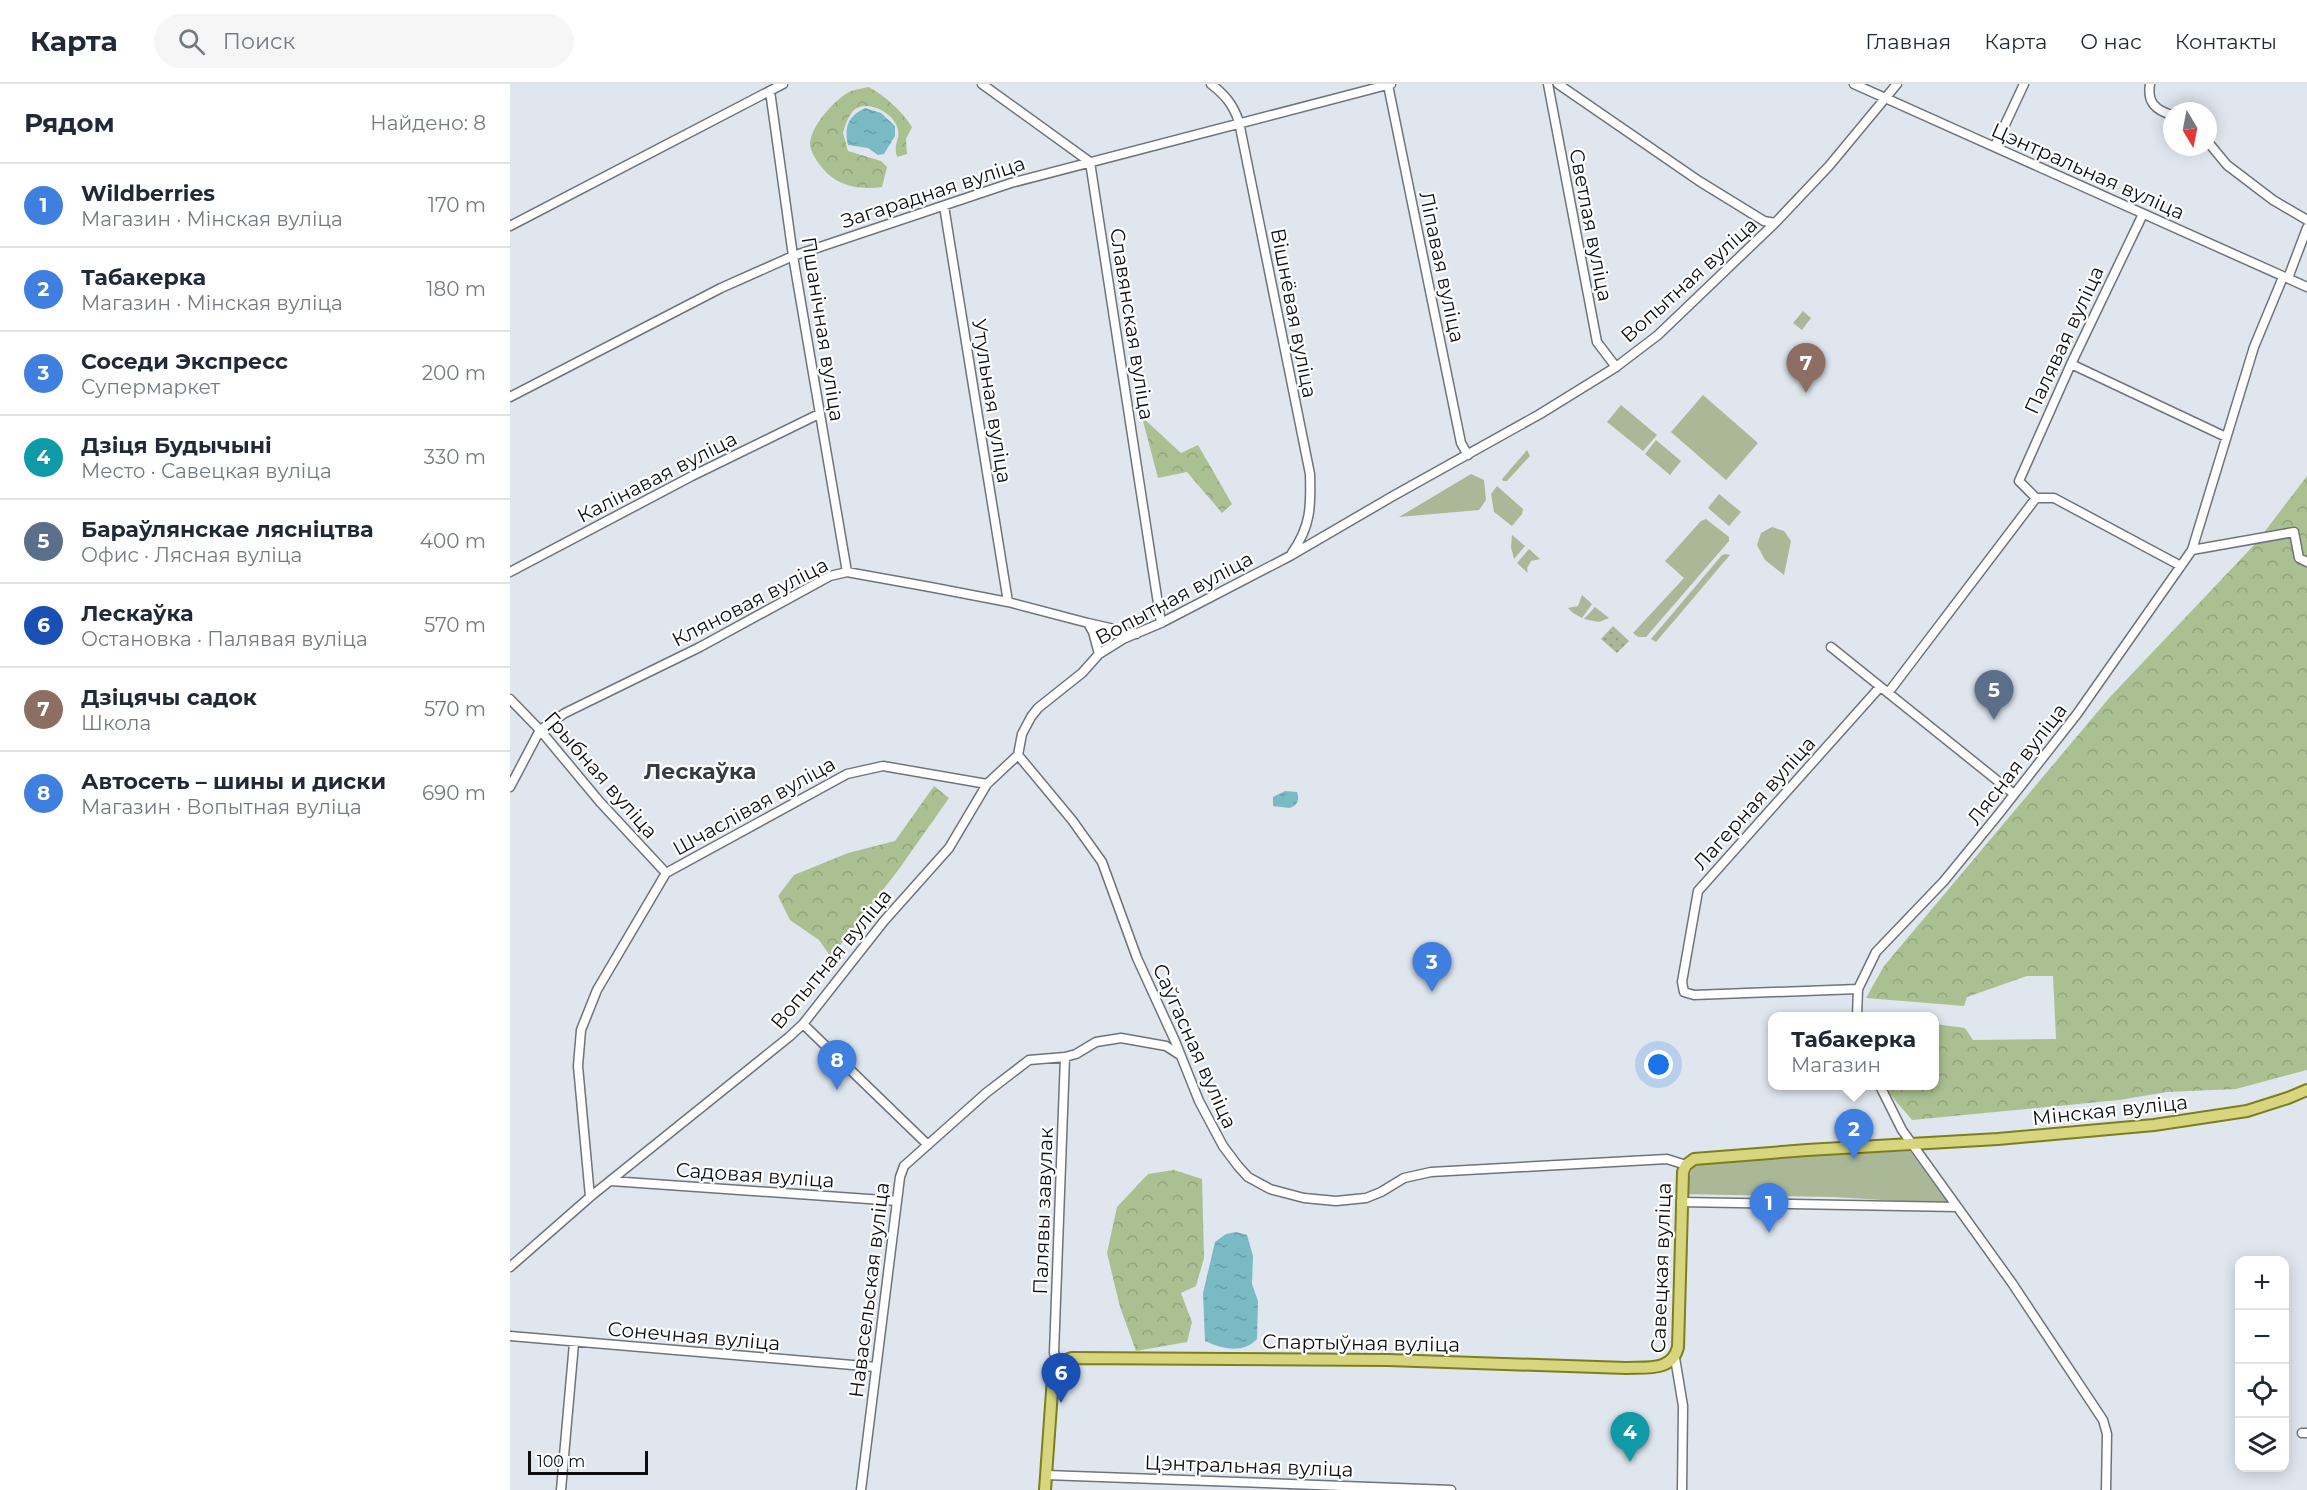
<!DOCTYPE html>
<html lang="ru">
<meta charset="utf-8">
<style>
body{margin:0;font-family:Montserrat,sans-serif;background:#f6f6f7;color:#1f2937}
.controls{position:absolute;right:18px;bottom:18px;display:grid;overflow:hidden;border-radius:12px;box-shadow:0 3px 15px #0003}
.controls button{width:54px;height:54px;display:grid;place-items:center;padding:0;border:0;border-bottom:2px solid #e0e1e3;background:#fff;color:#1f2937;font:30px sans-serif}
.compass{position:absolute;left:1653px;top:18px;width:54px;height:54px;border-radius:50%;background:#fff;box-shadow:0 3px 15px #0003;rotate:170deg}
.scale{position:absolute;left:18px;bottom:15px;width:120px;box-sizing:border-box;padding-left:6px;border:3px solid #0c0e10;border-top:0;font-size:16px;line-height:21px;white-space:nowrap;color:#0c0e10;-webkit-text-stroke:4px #fff;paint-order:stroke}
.you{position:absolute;left:1149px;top:981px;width:21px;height:21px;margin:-15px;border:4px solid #fff;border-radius:50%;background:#1a73e8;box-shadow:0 0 0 9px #1a73e833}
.badge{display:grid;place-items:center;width:39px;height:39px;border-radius:50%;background:#0b8043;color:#fff;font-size:20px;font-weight:700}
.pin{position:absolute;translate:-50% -50px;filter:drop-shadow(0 2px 3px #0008)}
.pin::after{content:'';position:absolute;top:32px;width:21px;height:18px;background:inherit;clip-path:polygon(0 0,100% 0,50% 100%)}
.popup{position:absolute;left:1258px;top:928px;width:171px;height:78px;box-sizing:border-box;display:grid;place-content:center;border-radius:12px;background:#fff;filter:drop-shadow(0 2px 4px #0005);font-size:20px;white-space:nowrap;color:#747a83}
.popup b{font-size:22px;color:#1f2937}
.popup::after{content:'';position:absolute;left:50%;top:100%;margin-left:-12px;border:12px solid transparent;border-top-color:#fff}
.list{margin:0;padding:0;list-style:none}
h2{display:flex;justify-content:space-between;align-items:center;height:78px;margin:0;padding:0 24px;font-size:26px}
h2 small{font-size:20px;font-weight:400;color:#747a83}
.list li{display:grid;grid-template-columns:39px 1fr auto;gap:18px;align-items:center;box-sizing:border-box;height:84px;padding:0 24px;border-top:2px solid #e0e1e3}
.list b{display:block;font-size:22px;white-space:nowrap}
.list p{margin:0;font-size:20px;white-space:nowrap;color:#747a83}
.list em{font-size:20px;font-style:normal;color:#747a83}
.icon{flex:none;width:33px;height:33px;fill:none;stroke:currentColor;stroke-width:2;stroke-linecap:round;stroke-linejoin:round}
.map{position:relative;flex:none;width:1797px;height:1406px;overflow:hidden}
header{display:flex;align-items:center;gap:36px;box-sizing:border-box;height:84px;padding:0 30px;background:#fff;border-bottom:2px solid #e0e1e3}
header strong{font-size:28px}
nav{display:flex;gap:33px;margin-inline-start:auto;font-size:21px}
.search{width:420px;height:54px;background:#f6f6f7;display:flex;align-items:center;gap:15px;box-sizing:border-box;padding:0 21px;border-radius:33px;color:#747a83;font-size:22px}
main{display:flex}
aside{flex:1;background:#fff}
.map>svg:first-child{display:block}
</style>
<header>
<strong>Карта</strong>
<div class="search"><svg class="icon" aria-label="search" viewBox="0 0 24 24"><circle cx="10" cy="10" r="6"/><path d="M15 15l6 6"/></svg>Поиск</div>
<nav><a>Главная</a><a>Карта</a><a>О нас</a><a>Контакты</a></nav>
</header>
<main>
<aside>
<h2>Рядом<small>Найдено: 8</small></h2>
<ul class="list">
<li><span class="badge" style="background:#3f7fe0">1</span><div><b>Wildberries</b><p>Магазин · Мінская вуліца</p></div><em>170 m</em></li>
<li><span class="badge" style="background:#3f7fe0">2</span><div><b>Табакерка</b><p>Магазин · Мінская вуліца</p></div><em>180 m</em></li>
<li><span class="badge" style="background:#3f7fe0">3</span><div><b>Соседи Экспресс</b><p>Супермаркет</p></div><em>200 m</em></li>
<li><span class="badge" style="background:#0f9aa8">4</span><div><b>Дзіця Будычыні</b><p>Место · Савецкая вуліца</p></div><em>330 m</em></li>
<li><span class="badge" style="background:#5c6f8a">5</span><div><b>Бараўлянскае лясніцтва</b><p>Офис · Лясная вуліца</p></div><em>400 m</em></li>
<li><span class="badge" style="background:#1a4fb4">6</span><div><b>Лескаўка</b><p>Остановка · Палявая вуліца</p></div><em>570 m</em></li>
<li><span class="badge" style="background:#8d6e63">7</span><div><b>Дзіцячы садок</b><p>Школа</p></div><em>570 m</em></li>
<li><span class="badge" style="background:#3f7fe0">8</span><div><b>Автосеть – шины и диски</b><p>Магазин · Вопытная вуліца</p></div><em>690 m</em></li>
</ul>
</aside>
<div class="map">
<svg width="1797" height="1406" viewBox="0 0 1797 1406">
<defs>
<pattern id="forest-crowns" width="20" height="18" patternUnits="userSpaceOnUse" patternTransform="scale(1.5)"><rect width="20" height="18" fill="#abc091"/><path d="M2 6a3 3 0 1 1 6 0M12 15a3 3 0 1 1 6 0" fill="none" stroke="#92a47c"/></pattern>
<pattern id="park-dots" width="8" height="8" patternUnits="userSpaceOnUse" patternTransform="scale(1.5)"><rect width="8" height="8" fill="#aab898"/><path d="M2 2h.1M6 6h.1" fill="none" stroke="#919d82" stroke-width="1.8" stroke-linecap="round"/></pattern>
<pattern id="water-ripples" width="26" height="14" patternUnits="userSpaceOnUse" patternTransform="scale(1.5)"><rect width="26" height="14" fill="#79bac4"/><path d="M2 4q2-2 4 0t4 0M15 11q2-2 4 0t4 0" fill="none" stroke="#679fa7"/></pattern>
</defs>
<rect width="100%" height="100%" fill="#dfe6ee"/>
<path fill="#aab898" d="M 1293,227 L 1301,234 L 1292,246 L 1283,239 Z
M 1193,311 L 1248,359 L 1216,396 L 1161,348 Z
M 1111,321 L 1147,351 L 1133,367 L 1097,338 Z
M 1146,356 L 1171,377 L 1160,391 L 1135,370 Z
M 1017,366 L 1020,372 L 997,397 L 993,397 L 992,395 Z
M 961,390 L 974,396 L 976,416 L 969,426 L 889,433 Z
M 987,402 L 1013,425 L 1012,430 L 1002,442 L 984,428 L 981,410 Z
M 1209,410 L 1231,428 L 1219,442 L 1198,424 Z
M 1196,435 L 1219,453 L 1219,457 L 1136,553 L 1128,553 L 1123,549 L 1174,494 L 1155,477 L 1191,437 Z
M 1262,443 L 1274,447 L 1281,457 L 1274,491 L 1255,476 L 1247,461 L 1251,449 Z
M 1002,451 L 1015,462 L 1004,475 L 1001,463 Z
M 1019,465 L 1030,475 L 1021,477 L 1017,484 L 1018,489 L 1007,479 Z
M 1216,470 L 1220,471 L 1146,558 L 1141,555 L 1212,471 Z
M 1072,511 L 1082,520 L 1072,534 L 1063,529 L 1058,524 L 1068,522 Z
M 1085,523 L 1099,534 L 1089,538 L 1074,535 Z
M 1400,1067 L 1439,1120 L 1323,1113 L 1174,1110 L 1183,1082 L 1197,1076 Z"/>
<path fill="url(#forest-crowns)" d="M 359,3 C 376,13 391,26 402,43 L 396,55 L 397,70 L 387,73 C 383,59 390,56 388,46 C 385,29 356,14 343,27 C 338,33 335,41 333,49 L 338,67 L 371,77 L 377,83 L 372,103 C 348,106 325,102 310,81 C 306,76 301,68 300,61 C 300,42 325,15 341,7 C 347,5 354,4 359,3 Z
M 632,333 L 671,369 L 688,361 L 722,420 L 712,429 L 677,388 L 648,394 Z
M 1797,392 L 1797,986 L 1726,1005 L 1657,1008 L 1609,1016 L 1402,1036 L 1373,1002 L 1425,1002 L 1425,940 L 1455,944 L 1463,956 L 1546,955 L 1543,892 L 1517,892 L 1457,913 L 1454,922 L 1356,914 L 1374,882 L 1600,613 L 1746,459 Z
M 424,702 L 439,714 L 389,785 L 321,873 L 309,856 L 280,836 L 268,812 L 284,791 L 338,769 L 385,757 Z
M 664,1086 L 692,1095 L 694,1174 L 686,1202 L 671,1209 L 682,1238 L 677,1258 L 626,1267 L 610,1223 L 597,1169 L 607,1123 L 638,1090 Z"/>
<path fill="url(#park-dots)" d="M 1103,542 L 1119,557 L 1107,569 L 1091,555 Z"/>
<path fill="url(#water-ripples)" d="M 355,24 L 371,29 L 385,42 L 385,52 L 374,70 L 368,71 L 358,64 L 338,61 C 334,43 338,32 355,24 Z
M 775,707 L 787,708 C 790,716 787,722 779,724 L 763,722 L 763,713 Z
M 726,1148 L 737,1151 L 743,1172 L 742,1200 L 748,1217 L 747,1255 C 733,1270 712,1265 695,1257 L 693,1209 L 705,1158 L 716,1150 Z"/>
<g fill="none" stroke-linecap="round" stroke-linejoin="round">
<defs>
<path id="minor" d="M 472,0 L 580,78 L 651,539
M 701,0 C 715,11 723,20 729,38 L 800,390 C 801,422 801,442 782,469
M 1038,0 L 1087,258 L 1106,283
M 1048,0 L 1189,97 L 1254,137 L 1265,139
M 1344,0 L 1797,203
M 1640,0 C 1637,18 1645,26 1662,31
M 878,1 L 951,359 L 958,371
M 260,7 L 283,172 L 337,488
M 1698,58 L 1717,81 L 1763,116 L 1797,136
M 1485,62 L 1514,0
M 434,122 L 498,518
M 1633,130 L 1561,280 L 1509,397 L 1526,414 L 1544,414 L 1671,482
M 0,142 L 273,0
M 1778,194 L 1797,144
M 1561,280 L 1716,353
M 0,313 L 211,204 L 283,172 L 501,99 L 881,0
M 1682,466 L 1784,448 L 1789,474 L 1797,478
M 0,488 L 182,392 L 309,330
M 578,539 L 626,550
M 1321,563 L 1504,710
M 1378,609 L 1526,414
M 0,615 L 30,646 L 90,718 L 156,789
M 508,671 L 562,736 L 592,778 L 627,874 L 665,957 L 689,1017 L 713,1062 L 728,1082 L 738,1093 L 760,1105 L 794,1114 L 826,1117 L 856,1114 L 871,1108 L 894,1094 L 921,1088 L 1157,1075 L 1176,1081
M 0,703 L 30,646 L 55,629 L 190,563 L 320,492 L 337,488 L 420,503 L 498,518 L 578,539 L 583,548 L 589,570
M 1348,905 L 1184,911 L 1174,908 L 1172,898 L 1188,807 L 1370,603
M 1347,932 L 1348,905 L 1366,868 L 1434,797 L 1488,731 L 1567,630 L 1682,466 L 1744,263 L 1773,193
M 293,940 L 418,1061
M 1370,1002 L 1392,1046 L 1502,1199 L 1593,1336 L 1597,1350 L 1596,1406
M 101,1097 L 387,1117
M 80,1113 L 68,982 L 71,946 L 87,906 L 156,789 L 337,690 L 373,682 L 477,700
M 1171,1118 L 1447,1123
M 0,1183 L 80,1113 L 279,953 L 293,940 L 374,837 L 439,764 L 477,700 L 508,671 L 512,650 L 521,633 L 528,624 L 572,589 L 589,570 L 613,555 L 651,539 L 780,472 L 883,412 L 1030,330 L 1106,283 L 1148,251 L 1265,139 L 1319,82 L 1387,0
M 0,1252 L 366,1283
M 1165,1274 L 1173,1322 L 1172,1406
M 550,1280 L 544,1269 L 555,973
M 1792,1349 L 1797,1349
M 536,1391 L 941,1406
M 51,1406 L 64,1259
M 351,1406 L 390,1093 L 394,1082 L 476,1009 L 519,976 L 555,973 L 566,970 L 586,958 L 611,954 L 656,962 L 670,971"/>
<path id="major" d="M 535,1406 L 543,1293 L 553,1277 L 562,1274 L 878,1276 L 1116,1284 C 1136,1283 1162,1288 1168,1263 L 1173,1088 L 1176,1081 L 1184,1075 L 1297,1066 L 1488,1055 L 1644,1041 L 1737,1027 L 1778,1014 L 1797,1006"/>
</defs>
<use href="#minor" stroke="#6e747b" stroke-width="11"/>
<use href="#major" stroke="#7e7e20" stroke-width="14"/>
<use href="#minor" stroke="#fff" stroke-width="8"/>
<use href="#major" stroke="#d7d67f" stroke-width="10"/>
</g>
<g text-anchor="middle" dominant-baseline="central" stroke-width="4.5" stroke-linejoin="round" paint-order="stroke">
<g font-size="20" fill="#0c0e10" stroke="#fff">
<text transform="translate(1578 87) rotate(24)">Цэнтральная вуліца</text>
<text transform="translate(423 108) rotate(-18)">Загарадная вуліца</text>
<text transform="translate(1081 141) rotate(79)">Светлая вуліца</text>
<text transform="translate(932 183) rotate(78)">Ліпавая вуліца</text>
<text transform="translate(1179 196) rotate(-42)">Вопытная вуліца</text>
<text transform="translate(784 229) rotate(79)">Вішнёвая вуліца</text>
<text transform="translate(622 240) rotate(81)">Славянская вуліца</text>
<text transform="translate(313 245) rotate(81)">Пшанічная вуліца</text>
<text transform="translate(1554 256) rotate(-65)">Палявая вуліца</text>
<text transform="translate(482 317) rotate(81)">Утульная вуліца</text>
<text transform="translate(147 393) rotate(-27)">Калінавая вуліца</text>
<text transform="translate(664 514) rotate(-28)">Вопытная вуліца</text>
<text transform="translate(240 518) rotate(-27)">Кляновая вуліца</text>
<text transform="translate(1507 680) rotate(-52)">Лясная вуліца</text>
<text transform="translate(91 691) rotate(49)">Грыбная вуліца</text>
<text transform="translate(1244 719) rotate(-48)">Лагерная вуліца</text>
<text transform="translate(244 722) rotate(-29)">Шчаслівая вуліца</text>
<text transform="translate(321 875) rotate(-50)">Вопытная вуліца</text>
<text transform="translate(685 962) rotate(66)">Саўгасная вуліца</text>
<text transform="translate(1600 1026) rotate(-6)">Мінская вуліца</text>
<text transform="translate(245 1091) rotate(4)">Садовая вуліца</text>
<text transform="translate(533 1127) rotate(-88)">Палявы завулак</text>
<text transform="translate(1151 1184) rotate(-88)">Савецкая вуліца</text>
<text transform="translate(359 1206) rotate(-83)">Навасельская вуліца</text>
<text transform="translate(184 1252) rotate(5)">Сонечная вуліца</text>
<text transform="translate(851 1259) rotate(1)">Спартыўная вуліца</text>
<text transform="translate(739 1382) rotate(2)">Цэнтральная вуліца</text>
</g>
<g font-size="22" font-weight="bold" fill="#353b41" stroke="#fff">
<text x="190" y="687">Лескаўка</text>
</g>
</g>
</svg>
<div class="controls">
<button>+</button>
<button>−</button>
<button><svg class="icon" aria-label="locate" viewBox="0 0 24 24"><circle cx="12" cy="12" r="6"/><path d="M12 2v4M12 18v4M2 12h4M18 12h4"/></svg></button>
<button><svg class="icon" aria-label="layers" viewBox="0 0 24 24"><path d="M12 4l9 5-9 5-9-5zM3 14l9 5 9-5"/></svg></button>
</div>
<svg class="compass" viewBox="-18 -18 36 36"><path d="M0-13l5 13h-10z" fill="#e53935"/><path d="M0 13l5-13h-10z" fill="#747a83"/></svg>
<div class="scale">100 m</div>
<div class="you"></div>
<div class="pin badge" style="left:1259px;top:1149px;background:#3f7fe0">1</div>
<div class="pin badge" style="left:1344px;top:1075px;background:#3f7fe0">2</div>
<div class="popup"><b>Табакерка</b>Магазин</div>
<div class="pin badge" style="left:922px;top:908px;background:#3f7fe0">3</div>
<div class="pin badge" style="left:1120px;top:1378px;background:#0f9aa8">4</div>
<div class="pin badge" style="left:1484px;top:636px;background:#5c6f8a">5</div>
<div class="pin badge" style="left:551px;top:1319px;background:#1a4fb4">6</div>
<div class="pin badge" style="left:1296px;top:309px;background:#8d6e63">7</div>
<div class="pin badge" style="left:327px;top:1006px;background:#3f7fe0">8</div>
</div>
</main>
